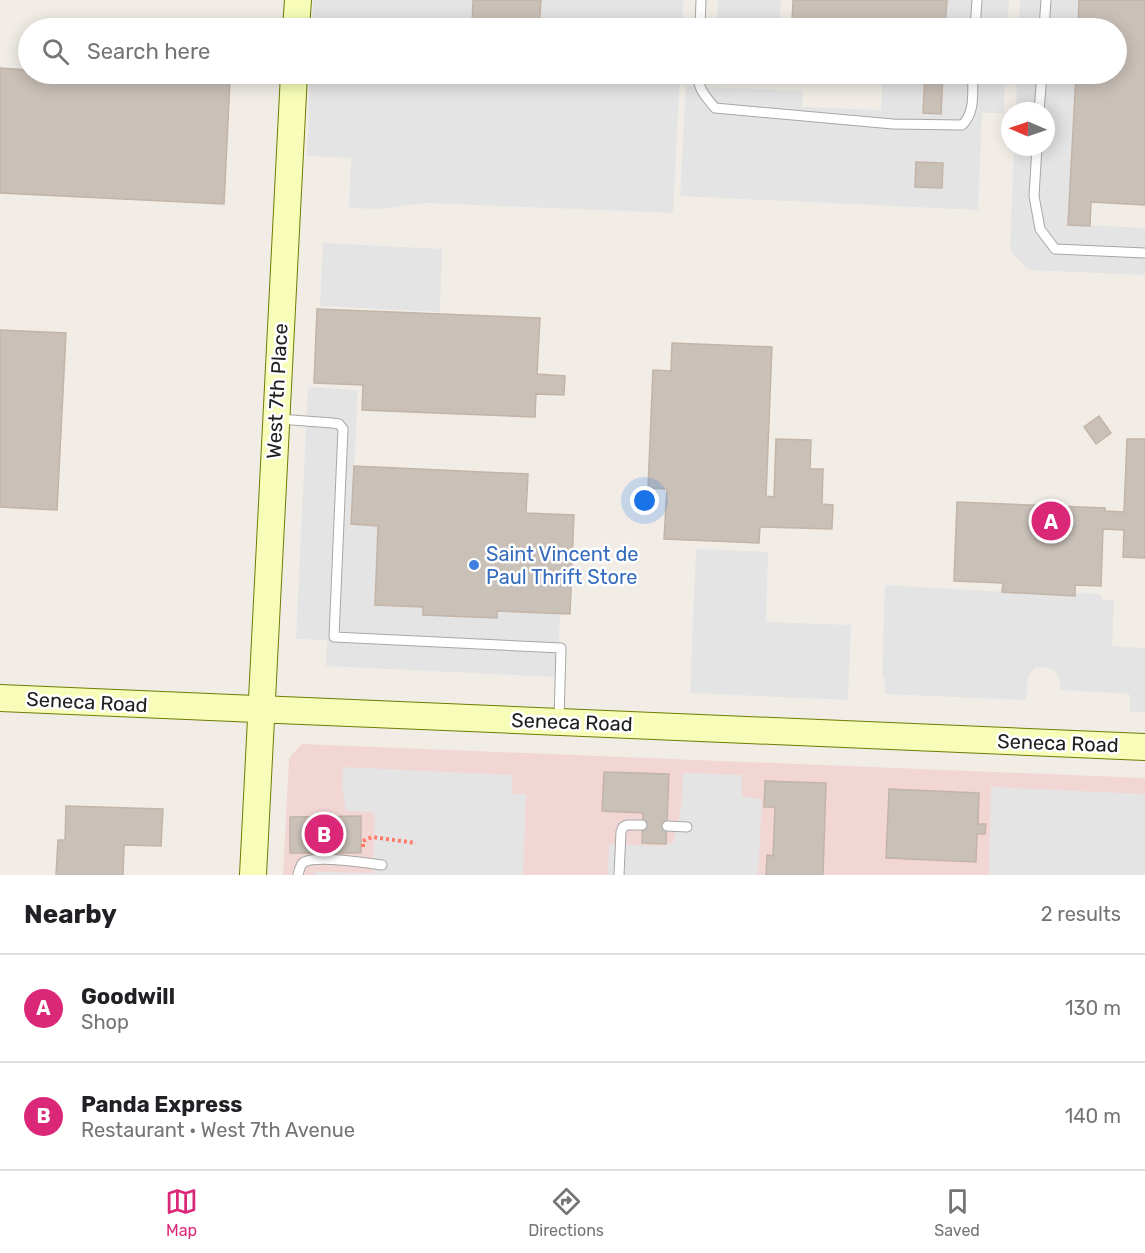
<!DOCTYPE html>
<meta charset="utf-8">
<style>
body{margin:0;font-family:Rubik,sans-serif;background:#f2f2f2;color:#202124}
.compass{position:absolute;left:1001px;top:102px;width:54px;height:54px;border-radius:50%;background:#fff;box-shadow:0 3px 15px #0003;rotate:272deg}
.you{position:absolute;left:645px;top:501px;width:21px;height:21px;margin:-15px;border:4px solid #fff;border-radius:50%;background:#1a73e8;box-shadow:0 0 0 9px #1a73e833}
.badge{display:grid;place-items:center;width:39px;height:39px;border-radius:50%;background:#db2777;color:#fff;font-size:20px;font-weight:700}
.pin{position:absolute;translate:-50% -50%;border:3px solid #fff;box-shadow:0 2px 6px #0006}
.list{margin:0;padding:0;list-style:none}
h2{display:flex;justify-content:space-between;align-items:center;height:78px;margin:0;padding:0 24px;font-size:26px}
h2 small{font-size:20px;font-weight:400;color:#757577}
.list li{display:grid;grid-template-columns:39px 1fr auto;gap:18px;align-items:center;box-sizing:border-box;height:108px;padding:0 24px;border-top:2px solid #e0e0e0}
.list b{display:block;font-size:22px;white-space:nowrap}
.list p{margin:0;font-size:20px;white-space:nowrap;color:#757577}
.list em{font-size:20px;font-style:normal;color:#757577}
.icon{flex:none;width:33px;height:33px;fill:none;stroke:currentColor;stroke-width:2;stroke-linecap:round;stroke-linejoin:round}
.map{position:relative;flex:none;width:1145px;height:875px;overflow:hidden}
.search{position:absolute;background:#fff;box-shadow:0 3px 15px #0003;left:18px;right:18px;top:18px;height:66px;display:flex;align-items:center;gap:15px;box-sizing:border-box;padding:0 21px;border-radius:33px;color:#757577;font-size:22px}
.sheet{height:294px;background:#fff}
nav{display:flex;justify-content:space-around;align-items:center;box-sizing:border-box;height:84px;border-top:2px solid #e0e0e0;background:#fff;font-size:16px;color:#757577}
nav a{display:grid;justify-items:center;gap:3px}
nav .on{color:#db2777}
.map>svg:first-child{display:block}
</style>
<div class="map">
<svg width="1145" height="875" viewBox="0 0 1145 875">
<rect width="100%" height="100%" fill="#f1ede6"/>
<path fill="#f2d6d4" d="M 302,744 L 1145,778 L 1145,875 L 283,875 L 289,758 Z"/>
<path fill="#e4e4e4" d="M 313,0 L 473,0 L 472,28 L 312,28 Z
M 541,0 L 683,0 L 682,28 L 539,28 Z
M 718,0 L 781,0 L 779,28 L 717,28 Z
M 947,0 L 1009,0 L 1007,28 L 945,28 Z
M 1020,0 L 1079,0 L 1078,28 L 1019,28 Z
M 310,74 L 680,74 L 673,213 L 426,203 L 377,209 L 349,208 L 351,158 L 307,156 Z
M 883,74 L 925,74 L 923,113 L 941,114 L 943,74 L 1005,74 L 1004,113 L 982,113 L 978,210 L 680,196 L 686,86 L 803,91 L 802,107 L 881,110 Z
M 1017,74 L 1076,74 L 1068,224 L 1145,228 L 1145,275 L 1029,270 L 1012,253 L 1010,249 L 1014,147 L 1046,147 L 1046,111 L 1016,111 Z
M 323,243 L 442,249 L 440,312 L 320,306 Z
M 308,387 L 358,390 L 351,524 L 378,526 L 375,605 L 423,607 L 423,615 L 496,618 L 497,611 L 560,614 L 557,677 L 326,666 L 327,640 L 296,639 Z
M 696,549 L 768,552 L 766,622 L 851,625 L 848,700 L 690,693 Z
M 885,585 L 1074,596 L 1075,593 L 1100,594 L 1103,600 L 1114,600 L 1112,646 L 1145,648 L 1145,712 L 1130,712 L 1130,696 L 1129,694 L 1061,690 L 1058,675 L 1055,671 L 1045,667 L 1035,668 L 1028,676 L 1026,700 L 885,694 L 885,678 L 882,676 Z
M 343,767 L 512,775 L 512,794 L 526,794 L 523,875 L 315,875 L 315,872 L 373,873 L 375,815 L 371,812 L 346,811 L 342,787 Z
M 683,773 L 742,775 L 742,797 L 762,799 L 758,875 L 608,875 L 609,844 L 661,846 L 673,843 L 681,809 Z
M 991,787 L 1145,794 L 1145,875 L 989,875 Z"/>
<path fill="#c9c0b8" stroke="#c3b4a7" stroke-width="1.5" d="M 473,0 L 541,0 L 539,28 L 472,28 Z
M 793,0 L 947,0 L 945,28 L 821,28 L 821,25 L 792,23 Z
M 1079,0 L 1145,0 L 1145,205 L 1091,202 L 1090,226 L 1068,225 L 1076,74 L 1116,74 L 1116,28 L 1078,28 Z
M 0,68 L 28,70 L 28,74 L 228,74 L 228,79 L 230,80 L 224,204 L 0,193 Z
M 925,74 L 943,74 L 941,114 L 923,113 Z
M 916,162 L 943,163 L 942,188 L 915,187 Z
M 317,309 L 540,318 L 537,374 L 565,376 L 564,395 L 536,394 L 535,417 L 362,410 L 363,385 L 314,383 Z
M 0,330 L 66,333 L 57,510 L 0,507 Z
M 672,343 L 772,347 L 766,496 L 774,497 L 776,439 L 811,440 L 810,469 L 823,469 L 822,504 L 833,505 L 832,529 L 760,527 L 759,543 L 664,539 L 667,489 L 648,488 L 653,370 L 671,371 Z
M 1099,416 L 1111,433 L 1096,444 L 1084,427 Z
M 1127,439 L 1145,439 L 1145,558 L 1123,557 L 1124,530 L 1103,529 L 1101,586 L 1075,585 L 1075,596 L 1002,592 L 1003,583 L 954,581 L 957,502 L 1105,508 L 1105,511 L 1124,512 Z
M 354,466 L 528,474 L 526,513 L 574,515 L 570,614 L 497,611 L 497,618 L 423,615 L 423,607 L 375,605 L 378,526 L 351,524 Z
M 604,772 L 669,774 L 666,844 L 642,843 L 643,813 L 602,811 Z
M 765,781 L 826,783 L 823,875 L 766,875 L 767,855 L 773,856 L 775,807 L 764,807 Z
M 889,789 L 979,793 L 978,824 L 986,824 L 985,834 L 977,834 L 976,862 L 886,858 Z
M 66,806 L 163,809 L 161,846 L 124,845 L 123,875 L 56,875 L 58,840 L 65,840 Z
M 361,816 L 361,853 L 290,853 L 290,817 Z"/>
<g fill="none" stroke-linecap="round" stroke-linejoin="round">
<defs>
<path id="lane" d="M 700,28 L 701,0
M 975,28 L 977,0
M 1044,28 L 1046,0
M 698,74 C 697,88 706,97 715,108 L 893,124 L 962,125 C 976,112 972,91 973,74
M 1039,111 L 1042,74
M 1037,147 L 1034,196 L 1040,229 L 1055,249 L 1145,253
M 279,419 L 332,423 L 339,424 L 343,429 L 334,637 L 561,648 L 559,720
M 667,826 L 687,827
M 298,875 C 299,871 300,865 304,862 C 317,855 367,863 382,865
M 619,875 L 621,832 L 623,827 L 627,825 L 642,825"/>
<path id="secondary" d="M 296,28 L 298,0
M 0,698 L 1145,747
M 253,875 L 294,74"/>
</defs>
<use href="#lane" stroke="#a7a7a7" stroke-width="11"/>
<use href="#secondary" stroke="#6c7d00" stroke-width="28"/>
<path stroke="#ff7d68" stroke-width="4" stroke-dasharray="3 3" stroke-linecap="butt" d="M 363,847 L 363,841 L 372,837 L 416,843"/>
<use href="#lane" stroke="#fff" stroke-width="9"/>
<use href="#secondary" stroke="#f7fdb8" stroke-width="26"/>
</g>
<circle fill="#3f7fe0" stroke="#fff" stroke-width="2" cx="474" cy="565" r="6"/>
<g text-anchor="middle" dominant-baseline="central" stroke-width="5" stroke-linejoin="round" paint-order="stroke">
<g font-size="20" fill="#202020" stroke="#fff">
<text transform="translate(277 391) rotate(-87)">West 7th Place</text>
<text transform="translate(87 702) rotate(3)">Seneca Road</text>
<text transform="translate(572 722) rotate(2)">Seneca Road</text>
<text transform="translate(1058 743) rotate(2)">Seneca Road</text>
</g>
<g font-size="20" fill="#366cbe" stroke="#fff" text-anchor="start">
<text x="486" y="554">Saint Vincent de<tspan x="486" dy="23">Paul Thrift Store</tspan></text>
</g>
</g>
</svg>
<svg class="compass" viewBox="-18 -18 36 36"><path d="M0-13l5 13h-10z" fill="#e53935"/><path d="M0 13l5-13h-10z" fill="#757577"/></svg>
<div class="you"></div>
<div class="pin badge" style="left:1051px;top:521px">A</div>
<div class="pin badge" style="left:324px;top:834px">B</div>
<div class="search"><svg class="icon" aria-label="search" viewBox="0 0 24 24"><circle cx="10" cy="10" r="6"/><path d="M15 15l6 6"/></svg>Search here</div>
</div>
<section class="sheet">
<h2>Nearby<small>2 results</small></h2>
<ul class="list">
<li><span class="badge">A</span><div><b>Goodwill</b><p>Shop</p></div><em>130 m</em></li>
<li><span class="badge">B</span><div><b>Panda Express</b><p>Restaurant · West 7th Avenue</p></div><em>140 m</em></li>
</ul>
</section>
<nav>
<a class="on"><svg class="icon" aria-label="map" viewBox="0 0 24 24"><path d="M3 6l6-2 6 2 6-2v14l-6 2-6-2-6 2zM9 4v14M15 6v14"/></svg>Map</a>
<a><svg class="icon" aria-label="directions" viewBox="0 0 24 24"><path d="M12 3l9 9-9 9-9-9zM9 14v-3h6M13 9l2 2-2 2"/></svg>Directions</a>
<a><svg class="icon" aria-label="saved" viewBox="0 0 24 24"><path d="M7 4h10v16l-5-4-5 4z"/></svg>Saved</a>
</nav>
